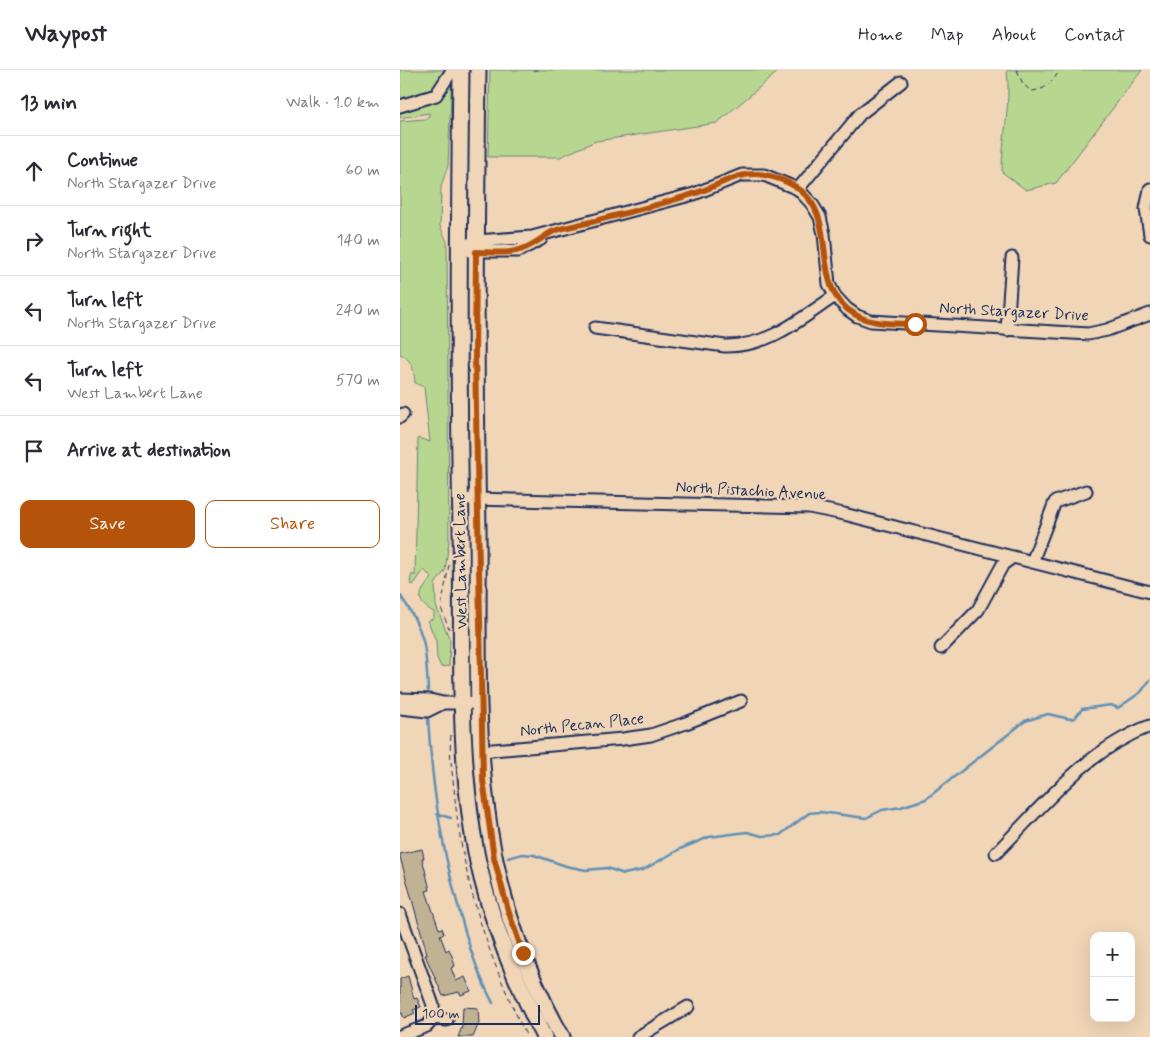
<!DOCTYPE html>
<meta charset="utf-8">
<style>
body{margin:0;font-family:Mynerve,sans-serif;background:#f2f2f3;color:#2b2b33}
.controls{position:absolute;right:15px;bottom:15px;display:grid;overflow:hidden;border-radius:10px;box-shadow:0 5px 20px #0002}
.controls button{width:45px;height:45px;display:grid;place-items:center;padding:0;border:0;border-bottom:1px solid #e1e1e2;background:#fff;color:#2b2b33;font:25px sans-serif}
.scale{position:absolute;left:15px;bottom:12px;width:125px;box-sizing:border-box;padding-left:5px;border:2px solid #1b2f5e;border-top:0;font-size:14px;line-height:18px;white-space:nowrap;color:#1b2f5e;-webkit-text-stroke:4px #f0d5b7;paint-order:stroke}
.stop{position:absolute;width:15px;height:15px;margin:-11px;border:4px solid #b45309;border-radius:50%;background:#fff}
.stop.end{background:#b45309;border-color:#fff;box-shadow:0 1px 5px #0008}
.list{margin:0;padding:0;list-style:none}
h2{display:flex;justify-content:space-between;align-items:center;height:65px;margin:0;padding:0 20px;font-size:21px}
h2 small{font-size:16px;font-weight:400;color:#7c7c81}
.list li{display:grid;grid-template-columns:32px 1fr auto;gap:15px;align-items:center;box-sizing:border-box;height:70px;padding:0 20px;border-top:1px solid #e1e1e2}
.list b{display:block;font-size:19px;white-space:nowrap}
.list p{margin:0;font-size:16px;white-space:nowrap;color:#7c7c81}
.list em{font-size:16px;font-style:normal;color:#7c7c81}
.actions{display:flex;gap:10px;padding:15px 20px}
.actions a{flex:1;padding:11px 0;border:1px solid #b45309;border-radius:10px;text-align:center;font-size:18px;color:#b45309}
.actions .main{background:#b45309;color:#fff}
.icon{flex:none;width:28px;height:28px;fill:none;stroke:currentColor;stroke-width:2;stroke-linecap:round;stroke-linejoin:round}
.map{position:relative;flex:none;width:750px;height:967px;overflow:hidden}
header{display:flex;align-items:center;gap:30px;box-sizing:border-box;height:70px;padding:0 25px;background:#fff;border-bottom:1px solid #e1e1e2}
header strong{font-size:24px}
nav{display:flex;gap:28px;margin-inline-start:auto;font-size:18px}
main{display:flex}
aside{flex:1;background:#fff}
.map>svg:first-child{display:block}
</style>
<header>
<strong>Waypost</strong>
<nav><a>Home</a><a>Map</a><a>About</a><a>Contact</a></nav>
</header>
<main>
<aside>
<h2>13 min<small>Walk · 1.0 km</small></h2>
<ul class="list">
<li><svg class="icon" aria-label="ahead" viewBox="0 0 24 24"><path d="M12 20V5M6 11l6-6 6 6"/></svg><div><b>Continue</b><p>North Stargazer Drive</p></div><em>60 m</em></li>
<li><svg class="icon" aria-label="right" viewBox="0 0 24 24"><path d="M7 20v-9h11M14 6l5 5-5 5"/></svg><div><b>Turn right</b><p>North Stargazer Drive</p></div><em>140 m</em></li>
<li><svg class="icon" aria-label="left" viewBox="0 0 24 24"><path d="M17 20v-9H6M10 6l-5 5 5 5"/></svg><div><b>Turn left</b><p>North Stargazer Drive</p></div><em>240 m</em></li>
<li><svg class="icon" aria-label="left" viewBox="0 0 24 24"><path d="M17 20v-9H6M10 6l-5 5 5 5"/></svg><div><b>Turn left</b><p>West Lambert Lane</p></div><em>570 m</em></li>
<li><svg class="icon" aria-label="arrive" viewBox="0 0 24 24"><path d="M6 21V4h12l-3 4 3 4H6"/></svg><div><b>Arrive at destination</b></div></li>
</ul>
<div class="actions"><a class="main">Save</a><a>Share</a></div>
</aside>
<div class="map">
<svg width="750" height="967" viewBox="0 0 750 967">
<rect width="100%" height="100%" fill="#f0d5b7"/>
<filter id="ink" filterUnits="userSpaceOnUse"><feTurbulence type="fractalNoise" baseFrequency=".02" numOctaves="2"/><feDisplacementMap in="SourceGraphic" scale="10" xChannelSelector="R" yChannelSelector="G"/><feConvolveMatrix kernelMatrix="1 2 1 2 8 2 1 2 1" color-interpolation-filters="sRGB"/></filter>
<g filter="url(#ink)">
<path fill="#b7d790" stroke="#698377" d="M 0,0 L 52,0 L 48,96 L 41,116 L 40,156 L 47,172 L 49,471 L 45,501 L 35,514 L 36,536 L 50,570 L 49,596 L 41,597 L 37,588 L 36,571 L 28,551 L 34,548 L 34,542 C 14,532 19,522 32,508 L 24,500 L 14,514 L 12,515 L 10,512 L 12,504 L 15,506 L 18,368 L 30,372 L 24,317 L 15,313 C 14,301 13,290 0,284 L 0,51 L 25,49 L 29,46 L 29,43 L 0,48 Z
M 90,0 L 380,0 L 317,53 L 196,71 L 160,87 L 88,87 Z
M 607,0 L 742,0 L 656,113 L 626,120 L 602,102 C 602,67 611,36 607,0 Z"/>
<g fill="none" stroke-linecap="round" stroke-linejoin="round">
<path stroke="#5f91b4" stroke-width="2.5" d="M 0,525 C 26,562 26,577 28,621
M 28,648 C 32,714 40,769 57,832 C 66,867 76,901 93,933
M 37,744 L 51,748
M 108,788 L 122,784 L 134,785 L 166,796 L 186,800 L 207,798 L 224,804 L 243,800 L 280,779 L 309,767 L 347,762 L 362,766 L 380,765 L 409,743 L 420,742 L 466,748 L 482,740 L 501,737 L 526,729 L 625,651 L 648,644 L 670,649 L 675,648 L 682,639 L 711,635 L 718,638 L 741,622 L 750,610"/>
</g>
<path fill="#c2b294" stroke="#1b2f5e" d="M 22,779 L 24,788 L 22,788 L 30,820 L 26,821 L 39,859 L 42,858 L 44,864 L 40,865 L 46,881 L 49,879 L 52,886 L 55,896 L 51,898 L 56,911 L 65,907 L 71,921 L 61,925 L 59,922 L 43,926 L 25,885 L 27,885 L 25,876 L 0,787 L 0,784 Z
M 8,906 L 14,929 L 17,928 L 21,937 L 13,940 L 15,943 L 4,948 L 2,943 L 0,944 L 0,909 Z
M 63,937 L 78,938 L 79,953 L 73,967 L 58,967 L 62,957 Z"/>
<g fill="none" stroke-linecap="round" stroke-linejoin="round">
<defs>
<path id="minor" d="M 0,36 L 36,25 L 51,2
M 398,119 L 460,44 L 501,12
M 750,119 L 746,139 L 750,165
M 59,178 L 76,171 L 132,167 L 294,124 L 342,105 L 364,105 L 398,119 L 412,134 L 420,147 L 424,164 L 429,214 L 435,226 L 447,239 L 457,246 L 471,251 L 688,264 L 707,260 L 750,244
M 70,181 L 118,181 L 141,169
M 195,258 L 325,276 C 369,277 400,249 435,226
M 607,260 L 612,188
M 0,347 L 3,344
M 70,429 L 409,437 L 444,444 L 750,522
M 632,492 L 655,432 L 686,421
M 541,578 L 578,540 L 603,494 L 613,487
M 0,629 L 30,630 L 43,633 L 80,633
M 0,638 L 27,641 L 43,633
M 81,681 L 223,669 L 251,665 L 286,653 L 341,631
M 596,783 C 643,736 686,680 750,656
M 0,844 L 33,935 L 34,948
M 34,948 L 47,950
M 0,966 L 27,956 L 34,948
M 238,967 L 288,937"/>
<path id="major" d="M 61,0 C 59,153 58,305 61,458 C 63,566 56,687 78,792 C 92,854 115,911 144,967
M 78,0 C 76,153 75,306 78,458 C 79,548 75,646 86,734 C 95,816 122,896 162,967"/>
</defs>
<use href="#minor" stroke="#1b2f5e" stroke-width="15"/>
<use href="#major" stroke="#1b2f5e" stroke-width="19"/>
<path stroke="#1b2f5e" stroke-width="1" stroke-dasharray="5 4" stroke-linecap="butt" d="M 133,0 L 141,0
M 617,0 L 623,14 L 631,21 C 647,20 652,12 660,0
M 49,495 L 41,538 L 49,559
M 51,665 C 49,682 52,701 54,718 C 61,806 88,888 127,967"/>
<use href="#minor" stroke="#f0d5b7" stroke-width="11"/>
<use href="#major" stroke="#f0d5b7" stroke-width="15"/>
</g>
</g>
<g fill="none" stroke-linecap="round" stroke-linejoin="round" filter="url(#ink)">
<path stroke="#b45309" stroke-width="6" d="M 123,883 L 108,840 L 94,788 L 83,710 L 75,286 L 76,182 C 91,182 110,185 125,178 C 135,174 144,166 154,161 C 165,157 179,155 191,152 C 225,143 260,135 293,124 C 317,117 338,100 365,105 C 458,124 397,213 456,245 C 473,255 496,253 515,254"/>
</g>
<g text-anchor="middle" dominant-baseline="central" stroke-width="4.5" stroke-linejoin="round" paint-order="stroke">
<g font-size="16" fill="#1b2f5e" stroke="#f0d5b7">
<text transform="translate(614 242) rotate(3)">North Stargazer Drive</text>
<text transform="translate(351 421) rotate(3)">North Pistachio Avenue</text>
<text transform="translate(61 491) rotate(-91)">West Lambert Lane</text>
<text transform="translate(182 655) rotate(-6)">North Pecan Place</text>
</g>
</g>
</svg>
<div class="controls">
<button>+</button>
<button>−</button>
</div>
<div class="scale">100 m</div>
<div class="stop" style="left:515px;top:254px"></div>
<div class="stop end" style="left:123px;top:883px"></div>
</div>
</main>
